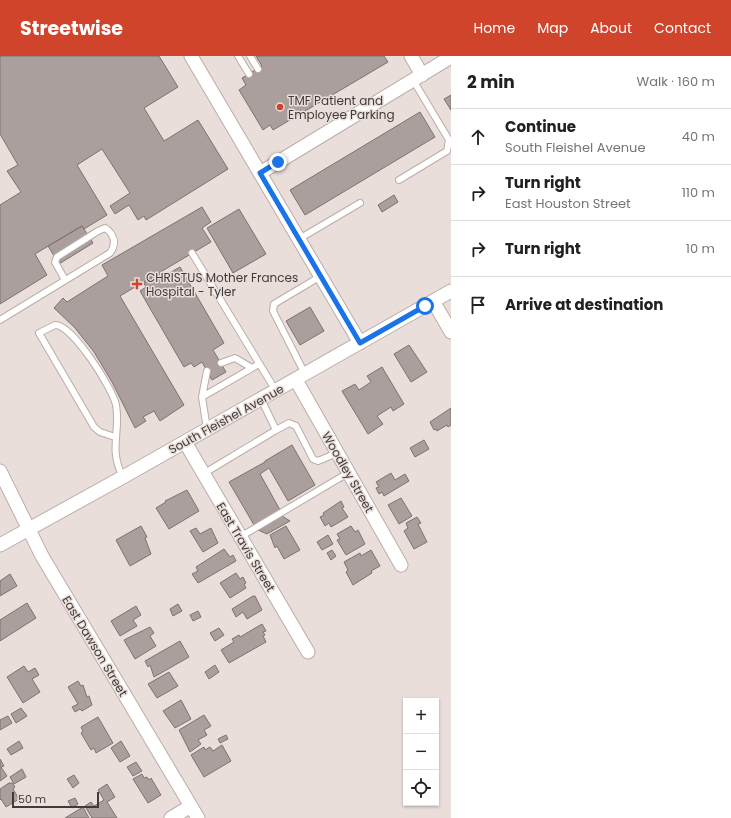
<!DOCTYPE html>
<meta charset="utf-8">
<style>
body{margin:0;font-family:Poppins,sans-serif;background:#f2f2f2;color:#202124}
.controls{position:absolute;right:12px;bottom:12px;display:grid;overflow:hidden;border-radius:0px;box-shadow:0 1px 3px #0004}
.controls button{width:36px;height:36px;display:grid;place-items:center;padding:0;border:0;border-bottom:1px solid #e0e0e0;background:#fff;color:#202124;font:20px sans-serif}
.scale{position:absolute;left:12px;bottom:10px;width:87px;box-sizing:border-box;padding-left:4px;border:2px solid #403b3a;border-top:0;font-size:11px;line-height:14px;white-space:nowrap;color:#403b3a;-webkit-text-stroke:3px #eadedb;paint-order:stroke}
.stop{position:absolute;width:12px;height:12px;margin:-9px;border:3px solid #1a73e8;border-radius:50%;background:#fff}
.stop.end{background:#1a73e8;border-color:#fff;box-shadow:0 1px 4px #0008}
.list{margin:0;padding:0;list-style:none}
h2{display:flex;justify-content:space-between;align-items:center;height:52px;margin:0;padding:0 16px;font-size:17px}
h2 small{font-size:13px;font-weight:400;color:#757577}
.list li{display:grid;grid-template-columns:26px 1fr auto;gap:12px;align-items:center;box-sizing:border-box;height:56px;padding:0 16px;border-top:1px solid #e0e0e0}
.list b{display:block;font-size:15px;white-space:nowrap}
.list p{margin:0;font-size:13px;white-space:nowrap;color:#757577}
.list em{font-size:13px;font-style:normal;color:#757577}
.icon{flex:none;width:22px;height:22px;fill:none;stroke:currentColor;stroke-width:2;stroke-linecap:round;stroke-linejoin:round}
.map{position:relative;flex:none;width:451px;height:762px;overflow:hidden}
header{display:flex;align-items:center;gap:24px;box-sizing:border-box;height:56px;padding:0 20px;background:#cf442b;color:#fff}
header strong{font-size:19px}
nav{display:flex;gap:22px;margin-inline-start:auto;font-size:14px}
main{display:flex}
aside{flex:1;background:#fff}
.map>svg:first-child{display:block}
</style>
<header>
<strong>Streetwise</strong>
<nav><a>Home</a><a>Map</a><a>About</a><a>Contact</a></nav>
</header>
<main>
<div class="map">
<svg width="451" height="762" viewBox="0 0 451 762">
<rect width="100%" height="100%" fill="#eadedb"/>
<path fill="#ab9f9d" stroke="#7d7270" d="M 0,0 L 159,0 L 178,31 L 144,52 L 164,85 L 198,64 L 228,113 L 146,164 L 144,160 L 138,164 L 129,149 L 115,158 L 110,150 L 130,137 L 102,93 L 77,109 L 107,159 L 84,173 L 82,170 L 35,198 L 47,219 L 0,248 L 0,149 L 21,136 L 7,115 L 18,109 L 0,78 Z
M 256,0 L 384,0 L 388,6 L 273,74 L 270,69 L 263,74 L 239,34 L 246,29 L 242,22 L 262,10 Z
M 451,39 L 451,54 L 444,43 Z
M 420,56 L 435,81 L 305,159 L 290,134 Z
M 394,139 L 398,146 L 382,156 L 378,149 Z
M 202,151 L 211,166 L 202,172 L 211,186 L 120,240 L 184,349 L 160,365 L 154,355 L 143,361 L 146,365 L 135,372 L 112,326 L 94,296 L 75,272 L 54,252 L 63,242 L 67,246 L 108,220 L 102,209 Z
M 239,153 L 266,198 L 233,217 L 207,172 Z
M 82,170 L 93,187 L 59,208 L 48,190 Z
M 180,211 L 224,287 L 213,294 L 226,316 L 212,324 L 202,306 L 194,311 L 191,307 L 184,311 L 140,235 L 146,231 L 144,227 L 163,216 L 166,219 Z
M 310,251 L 324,275 L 300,289 L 286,265 Z
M 409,289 L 427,316 L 411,326 L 394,298 Z
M 382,311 L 404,348 L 393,355 L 391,351 L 377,360 L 383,368 L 368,378 L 342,335 L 355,328 L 359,334 L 371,326 L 367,320 Z
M 451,352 L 451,369 L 448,371 L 447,369 L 437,375 L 436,373 L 434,374 L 430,366 Z
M 424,384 L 429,393 L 415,401 L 410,392 Z
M 292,389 L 315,429 L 288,445 L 269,412 L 260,418 L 280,454 L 254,469 L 229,426 L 265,406 L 265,405 Z
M 391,417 L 395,424 L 405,418 L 409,425 L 384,440 L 382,436 L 379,438 L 376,432 L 379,431 L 376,426 Z
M 187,434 L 199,455 L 169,473 L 156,452 L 166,446 L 165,445 Z
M 401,442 L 412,460 L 399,468 L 388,449 Z
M 341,445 L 344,451 L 342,452 L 348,461 L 331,471 L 329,467 L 325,470 L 320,461 L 324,459 L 323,457 Z
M 282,460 L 290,465 L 267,478 L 258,474 Z
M 417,461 L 421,467 L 418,468 L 427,486 L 414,493 L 404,475 L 408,472 L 406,467 Z
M 141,470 L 147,481 L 145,482 L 151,498 L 130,510 L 116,484 Z
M 286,470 L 300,494 L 284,503 L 277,490 L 275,492 L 270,479 Z
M 351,470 L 355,476 L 358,474 L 365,488 L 346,499 L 337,484 L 340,483 L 337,478 Z
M 196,472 L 200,478 L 211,472 L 218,487 L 203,496 L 190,475 Z
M 328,479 L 333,488 L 322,494 L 317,486 Z
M 224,493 L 230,501 L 233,499 L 236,505 L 198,527 L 192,518 L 198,515 L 196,511 Z
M 332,494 L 336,500 L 331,504 L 327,497 Z
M 371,494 L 380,510 L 371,515 L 372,517 L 353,529 L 346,516 L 348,514 L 344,506 L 360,497 L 361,500 Z
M 236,517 L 240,523 L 243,521 L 246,527 L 244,528 L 246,532 L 230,542 L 220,527 Z
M 10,518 L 17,530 L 0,540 L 0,525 Z
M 253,540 L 255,540 L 262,554 L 247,563 L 243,556 L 236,561 L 232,553 Z
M 27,547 L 36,562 L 0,585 L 0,564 Z
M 178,548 L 182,555 L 173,560 L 170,553 Z
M 136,550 L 141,559 L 133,564 L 137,570 L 120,580 L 111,565 Z
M 198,555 L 201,561 L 193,565 L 190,559 Z
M 262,568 L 266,575 L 263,576 L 265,579 L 263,580 L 266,586 L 229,607 L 221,594 L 234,586 L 232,583 L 239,579 L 240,581 Z
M 150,571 L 154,577 L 150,580 L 156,590 L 135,603 L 124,584 Z
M 219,572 L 224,579 L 215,585 L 210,577 Z
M 180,585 L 189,601 L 154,621 L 150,609 L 148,611 L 145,605 Z
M 215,609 L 219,616 L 209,623 L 205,616 Z
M 24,610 L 28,616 L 35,612 L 39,619 L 32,623 L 40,636 L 23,647 L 7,621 Z
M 169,616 L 178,630 L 157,642 L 148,628 Z
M 78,625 L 81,630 L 83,629 L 87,641 L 89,640 L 92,649 L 82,655 L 80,653 L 75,656 L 72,651 L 78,648 L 68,631 Z
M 181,644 L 191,663 L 175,672 L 163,655 Z
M 21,652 L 27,660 L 16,667 L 11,658 Z
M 204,659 L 211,670 L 204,674 L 207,679 L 198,684 L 201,688 L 190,696 L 179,674 Z
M 8,660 L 12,667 L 0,674 L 0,664 Z
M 98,661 L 113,687 L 96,697 L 94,692 L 91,694 L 81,677 L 83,675 L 81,671 Z
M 226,679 L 228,683 L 220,687 L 218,683 Z
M 19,685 L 23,692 L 11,699 L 7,693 Z
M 121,685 L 130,700 L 120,706 L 111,692 Z
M 222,689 L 231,705 L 204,721 L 191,699 L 204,691 L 205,694 L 210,691 L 213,695 Z
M 0,703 L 4,710 L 1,711 L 7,720 L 0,725 Z
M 136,706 L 142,715 L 133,720 L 127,711 Z
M 22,713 L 26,721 L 14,728 L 10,721 Z
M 142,718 L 144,722 L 147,721 L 149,724 L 151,722 L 161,739 L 148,747 L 133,723 Z
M 74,719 L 79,727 L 73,732 L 67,723 Z
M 9,727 L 12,727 L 15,731 L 13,733 L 19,743 L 6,751 L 1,743 L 0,744 L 0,733 Z
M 107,728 L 115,741 L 107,746 L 117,762 L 92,762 L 85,750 L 91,746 L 94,750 L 104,744 L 98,734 Z
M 75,742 L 78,748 L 72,752 L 68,745 Z
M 83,751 L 89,762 L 65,762 Z"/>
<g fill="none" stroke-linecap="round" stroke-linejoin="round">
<defs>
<path id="lane" d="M 238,0 L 249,18
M 250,0 L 258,13
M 399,124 L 447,95 L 449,84 L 413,24
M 299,183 L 360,147
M 192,197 L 276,335
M 0,264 L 110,197 C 116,189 115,181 108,174 L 105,172 L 98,175 L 57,201 L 55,206 L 65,224
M 221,307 L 235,302 L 252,312
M 305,318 L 273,255 L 274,248 L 321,220
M 202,341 L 259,308
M 207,373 L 202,341 L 207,315
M 276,374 L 289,367 L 296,370 L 313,403 L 318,405 L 337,397
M 115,381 L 100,376 L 94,371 L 39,277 L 55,269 C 72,268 113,333 116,349 C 121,376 108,393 123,421
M 203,418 L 276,374 L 261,343
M 240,481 L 348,417"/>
<path id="street" d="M 191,0 L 360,287
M 411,0 L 422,19
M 260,117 L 451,1
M 433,245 L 451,276
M 296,324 L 401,509
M 185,386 L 308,596
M 0,415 L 42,500 L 198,762
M 0,489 L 123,421 L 451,235
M 171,762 L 191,750"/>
</defs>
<use href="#lane" stroke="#b9adaa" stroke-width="8"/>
<use href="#street" stroke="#b9adaa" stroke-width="15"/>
<use href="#lane" stroke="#fff" stroke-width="6"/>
<use href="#street" stroke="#fff" stroke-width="13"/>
</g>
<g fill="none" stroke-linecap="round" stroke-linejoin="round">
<path stroke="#1a73e8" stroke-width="5" d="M 278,106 L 260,117 L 360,287 L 425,250"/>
</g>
<g fill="#cf442b" stroke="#eadedb" stroke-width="1.5">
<circle cx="280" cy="51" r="4"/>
<path d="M135 222h4v4h4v4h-4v4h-4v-4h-4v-4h4z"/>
</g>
<g text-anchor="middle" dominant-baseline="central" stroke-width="3" stroke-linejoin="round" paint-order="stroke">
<g font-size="12" fill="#403b3a" stroke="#eadedb" text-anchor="start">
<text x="288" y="44">TMF Patient and<tspan x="288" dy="14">Employee Parking</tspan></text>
<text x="146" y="221">CHRISTUS Mother Frances<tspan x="146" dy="14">Hospital - Tyler</tspan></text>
</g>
<g font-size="12" fill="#403b3a" stroke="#eadedb">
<text transform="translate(226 363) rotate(-29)">South Fleishel Avenue</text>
<text transform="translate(348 416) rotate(60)">Woodley Street</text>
<text transform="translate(246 491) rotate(59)">East Travis Street</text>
<text transform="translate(95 590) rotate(59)">East Dawson Street</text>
</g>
</g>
</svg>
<div class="controls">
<button>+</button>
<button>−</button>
<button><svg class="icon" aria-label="locate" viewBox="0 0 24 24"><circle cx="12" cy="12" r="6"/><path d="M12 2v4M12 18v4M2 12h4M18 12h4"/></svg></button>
</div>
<div class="scale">50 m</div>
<div class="stop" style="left:425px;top:250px"></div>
<div class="stop end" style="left:278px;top:106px"></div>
</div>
<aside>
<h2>2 min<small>Walk · 160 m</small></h2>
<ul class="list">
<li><svg class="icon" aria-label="ahead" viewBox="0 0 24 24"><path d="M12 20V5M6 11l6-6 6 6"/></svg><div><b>Continue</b><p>South Fleishel Avenue</p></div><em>40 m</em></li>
<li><svg class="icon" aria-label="right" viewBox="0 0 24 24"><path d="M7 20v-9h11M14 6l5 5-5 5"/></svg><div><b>Turn right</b><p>East Houston Street</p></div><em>110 m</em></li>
<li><svg class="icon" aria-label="right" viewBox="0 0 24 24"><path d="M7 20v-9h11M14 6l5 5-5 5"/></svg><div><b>Turn right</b></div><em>10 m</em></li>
<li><svg class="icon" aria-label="arrive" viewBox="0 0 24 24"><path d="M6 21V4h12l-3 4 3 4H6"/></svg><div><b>Arrive at destination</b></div></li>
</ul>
</aside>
</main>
